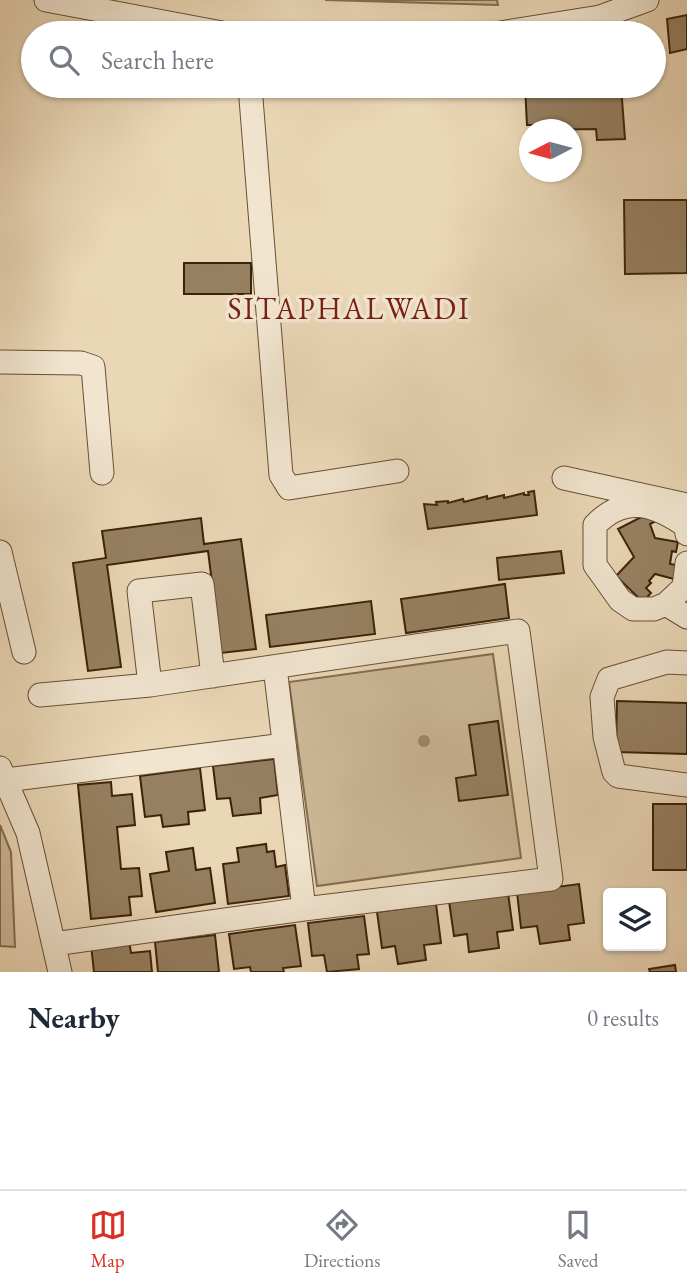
<!DOCTYPE html>
<style>
body{margin:0;font-family:"EB Garamond",serif;background:#f6f6f7;color:#1f2937}
.controls{position:absolute;right:21px;bottom:21px;display:grid;overflow:hidden;border-radius:7px;box-shadow:0 2px 5px #0004}
.controls button{width:63px;height:63px;display:grid;place-items:center;padding:0;border:0;border-bottom:2px solid #e0e1e3;background:#fff;color:#1f2937;font:35px sans-serif}
.compass{position:absolute;left:519px;top:119px;width:63px;height:63px;border-radius:50%;background:#fff;box-shadow:0 2px 5px #0004;rotate:264deg}
.list{margin:0;padding:0;list-style:none}
h2{display:flex;justify-content:space-between;align-items:center;height:91px;margin:0;padding:0 28px;font-size:30px}
h2 small{font-size:23px;font-weight:400;color:#747a83}
.icon{flex:none;width:38px;height:38px;fill:none;stroke:currentColor;stroke-width:2;stroke-linecap:round;stroke-linejoin:round}
.map{position:relative;flex:none;width:687px;height:972px;overflow:hidden}
.search{position:absolute;background:#fff;box-shadow:0 2px 5px #0004;left:21px;right:21px;top:21px;height:77px;display:flex;align-items:center;gap:18px;box-sizing:border-box;padding:0 24px;border-radius:38px;color:#747a83;font-size:26px}
.sheet{height:217px;background:#fff}
nav{display:flex;justify-content:space-around;align-items:center;box-sizing:border-box;height:98px;border-top:2px solid #e0e1e3;background:#fff;font-size:19px;color:#747a83}
nav a{display:grid;justify-items:center;gap:4px}
nav .on{color:#d93025}
.map>svg:first-child{display:block}
</style>
<div class="map">
<svg width="687" height="972" viewBox="0 0 687 972">
<rect width="100%" height="100%" fill="#ead7b6"/>
<filter id="stains"><feTurbulence type="fractalNoise" baseFrequency=".00286" numOctaves="4"/><feColorMatrix values="0 0 0 0 .2 0 0 0 0 .09 0 0 0 0 .02 0 0 0 .5 -.17"/></filter>
<radialGradient id="worn" r=".72"><stop offset=".6" stop-color="#630" stop-opacity="0"/><stop offset="1" stop-color="#630" stop-opacity=".3"/></radialGradient>
<path fill="#ccb898" stroke="#846d50" stroke-width="2" d="M 325,0 L 497,0 L 498,5 Z
M 493,654 L 521,858 L 317,886 L 289,682 Z
M 0,825 L 11,852 L 15,947 L 0,946 Z"/>
<path fill="#968062" stroke="#3c2207" stroke-width="2" d="M 687,15 L 687,49 L 670,53 L 667,19 Z
M 637,23 L 638,33 L 573,33 Z
M 525,86 L 621,86 L 625,139 L 597,140 L 596,129 L 533,130 L 533,125 L 527,125 Z
M 624,200 L 687,200 L 687,273 L 625,274 Z
M 184,263 L 251,263 L 251,294 L 184,294 Z
M 534,491 L 537,515 L 428,529 L 424,504 L 437,505 L 436,502 L 448,501 L 448,503 L 463,499 L 464,502 L 487,496 L 487,499 L 504,495 L 504,498 L 524,493 L 524,495 L 529,495 L 528,492 Z
M 651,512 L 656,521 L 650,524 L 655,538 L 678,542 L 676,552 L 672,551 L 670,564 L 677,565 L 674,579 L 655,574 L 649,581 L 651,583 L 646,588 L 651,593 L 648,596 L 651,599 L 646,605 L 616,576 L 634,557 L 618,529 Z
M 201,518 L 204,544 L 241,539 L 256,649 L 221,653 L 208,551 L 107,565 L 121,667 L 88,671 L 73,563 L 106,558 L 102,531 Z
M 561,551 L 564,573 L 499,580 L 497,558 Z
M 505,584 L 509,618 L 406,633 L 401,599 Z
M 371,601 L 375,634 L 270,647 L 266,615 Z
M 617,701 L 687,703 L 687,754 L 616,752 Z
M 498,721 L 508,795 L 459,801 L 456,778 L 476,775 L 469,725 Z
M 274,759 L 278,795 L 260,798 L 261,813 L 233,816 L 230,798 L 217,799 L 213,766 Z
M 200,768 L 205,810 L 188,812 L 189,824 L 163,827 L 161,815 L 145,817 L 140,776 Z
M 111,782 L 112,796 L 132,794 L 135,825 L 117,827 L 121,869 L 139,868 L 142,896 L 129,897 L 131,915 L 91,919 L 78,785 Z
M 653,804 L 687,804 L 687,870 L 653,870 Z
M 266,844 L 267,852 L 274,851 L 276,867 L 285,865 L 289,896 L 228,904 L 223,864 L 239,862 L 237,848 Z
M 193,848 L 196,870 L 210,868 L 215,903 L 156,912 L 150,874 L 169,871 L 166,852 Z
M 579,884 L 584,923 L 568,925 L 570,940 L 540,944 L 537,926 L 521,928 L 517,892 Z
M 508,893 L 513,930 L 497,932 L 499,948 L 469,952 L 467,934 L 454,936 L 449,901 Z
M 436,904 L 441,943 L 424,945 L 426,960 L 398,964 L 395,946 L 382,948 L 377,912 Z
M 364,916 L 369,954 L 357,955 L 359,969 L 327,972 L 324,955 L 312,956 L 308,923 Z
M 295,925 L 301,966 L 283,968 L 284,972 L 251,972 L 250,967 L 234,969 L 229,934 Z
M 215,935 L 219,972 L 158,972 L 155,942 Z
M 129,941 L 131,953 L 150,951 L 152,972 L 94,972 L 91,945 Z
M 675,965 L 676,972 L 650,972 L 649,969 Z"/>
<g fill="none" stroke-linecap="round" stroke-linejoin="round">
<defs>
<path id="minor" d="M 46,0 L 222,33
M 500,33 L 600,17 L 647,0
M 250,86 L 281,475 L 289,488 L 397,471
M 0,362 L 81,363 L 93,367 L 102,473
M 564,478 L 687,505
M 687,534 L 686,526 C 654,504 625,494 595,525 L 595,565 L 620,600 L 633,609 L 654,609 L 666,604 L 684,587 L 687,563
M 0,552 L 24,652
M 666,604 L 687,617
M 687,663 L 667,662 L 609,679 L 602,697 L 605,737 L 614,772 L 618,776 L 687,785
M 275,667 L 304,909
M 150,685 L 139,591 L 202,584 L 213,676
M 40,695 L 150,685 L 518,631 L 551,879 L 304,909 L 54,944
M 0,768 L 28,833 L 60,972
M 6,780 L 284,745"/>
</defs>
<use href="#minor" stroke="#684f33" stroke-width="25"/>
<use href="#minor" stroke="#f1e5d0" stroke-width="23"/>
</g>
<circle fill="#9e886a" cx="424" cy="741" r="6"/>
<g text-anchor="middle" dominant-baseline="central" stroke-width="7" stroke-linejoin="round" paint-order="stroke">
<g font-size="30" letter-spacing="2" fill="#7a1f14" stroke="#f1e5d0">
<text x="349" y="308">SITAPHALWADI</text>
</g>
</g>
<rect width="100%" height="100%" filter="url(#stains)"/>
<rect width="100%" height="100%" fill="url(#worn)"/>
</svg>
<div class="controls">
<button><svg class="icon" aria-label="layers" viewBox="0 0 24 24"><path d="M12 4l9 5-9 5-9-5zM3 14l9 5 9-5"/></svg></button>
</div>
<svg class="compass" viewBox="-18 -18 36 36"><path d="M0-13l5 13h-10z" fill="#e53935"/><path d="M0 13l5-13h-10z" fill="#747a83"/></svg>
<div class="search"><svg class="icon" aria-label="search" viewBox="0 0 24 24"><circle cx="10" cy="10" r="6"/><path d="M15 15l6 6"/></svg>Search here</div>
</div>
<section class="sheet">
<h2>Nearby<small>0 results</small></h2>
<ul class="list">
</ul>
</section>
<nav>
<a class="on"><svg class="icon" aria-label="map" viewBox="0 0 24 24"><path d="M3 6l6-2 6 2 6-2v14l-6 2-6-2-6 2zM9 4v14M15 6v14"/></svg>Map</a>
<a><svg class="icon" aria-label="directions" viewBox="0 0 24 24"><path d="M12 3l9 9-9 9-9-9zM9 14v-3h6M13 9l2 2-2 2"/></svg>Directions</a>
<a><svg class="icon" aria-label="saved" viewBox="0 0 24 24"><path d="M7 4h10v16l-5-4-5 4z"/></svg>Saved</a>
</nav>
